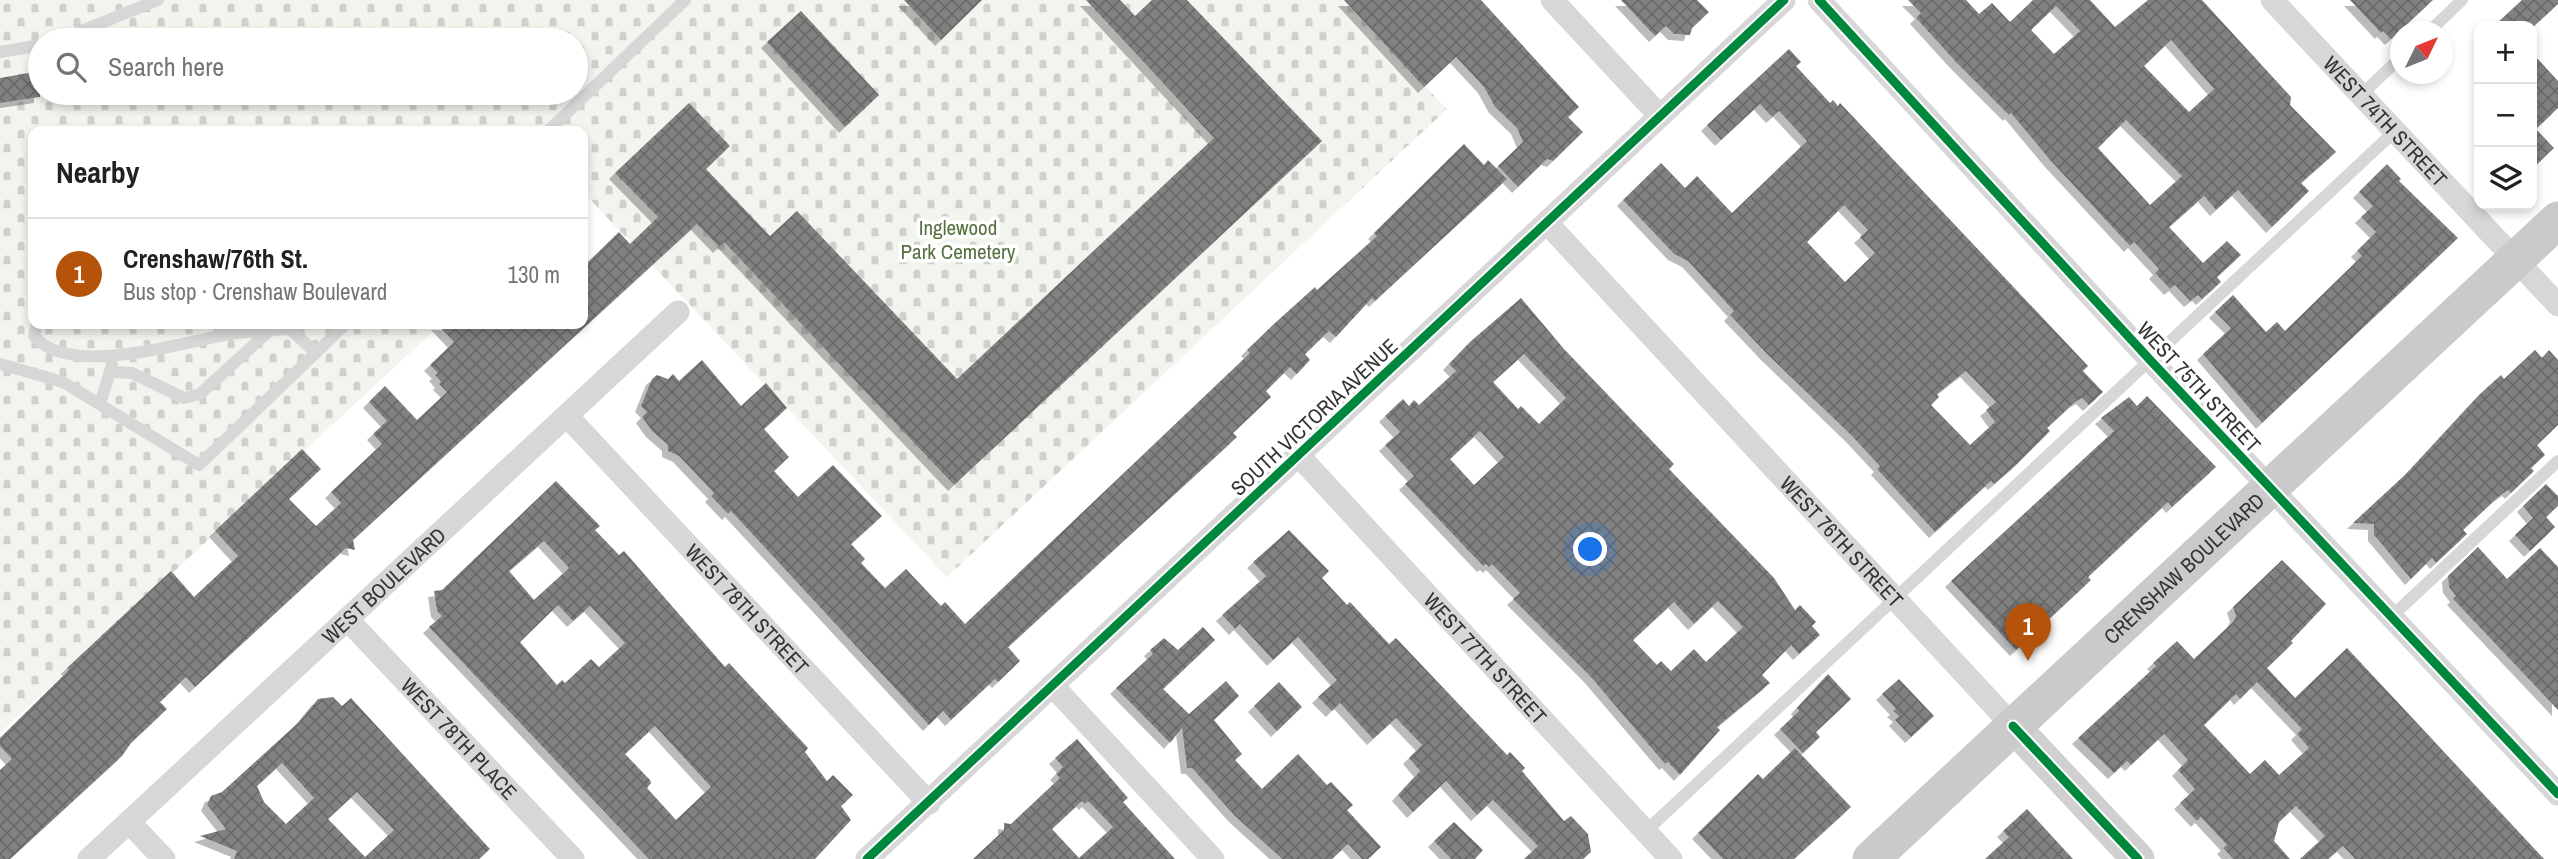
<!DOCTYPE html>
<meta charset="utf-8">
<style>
body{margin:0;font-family:"Archivo Narrow",sans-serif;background:#f6f6f6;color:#202124}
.controls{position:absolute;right:21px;top:21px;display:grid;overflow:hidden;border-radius:14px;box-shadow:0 4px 10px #0003}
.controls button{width:63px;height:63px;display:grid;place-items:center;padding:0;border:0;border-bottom:2px solid #e0e0e0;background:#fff;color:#202124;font:35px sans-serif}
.compass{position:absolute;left:2390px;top:21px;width:63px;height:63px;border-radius:50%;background:#fff;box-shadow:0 4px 10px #0003;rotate:47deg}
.you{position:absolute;left:1591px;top:550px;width:24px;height:24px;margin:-18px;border:5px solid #fff;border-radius:50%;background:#1a73e8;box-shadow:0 0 0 10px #1a73e833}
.badge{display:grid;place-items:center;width:46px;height:46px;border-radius:50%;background:#b45309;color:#fff;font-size:23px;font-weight:700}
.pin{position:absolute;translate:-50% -58px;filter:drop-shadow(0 2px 4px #0008)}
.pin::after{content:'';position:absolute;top:37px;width:24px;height:21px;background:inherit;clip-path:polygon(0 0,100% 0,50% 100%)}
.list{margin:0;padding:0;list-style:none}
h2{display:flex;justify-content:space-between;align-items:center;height:91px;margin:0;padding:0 28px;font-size:30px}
h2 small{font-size:23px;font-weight:400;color:#757577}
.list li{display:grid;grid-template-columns:46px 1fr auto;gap:21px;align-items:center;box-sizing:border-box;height:112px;padding:0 28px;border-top:2px solid #e0e0e0}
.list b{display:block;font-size:26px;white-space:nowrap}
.list p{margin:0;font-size:23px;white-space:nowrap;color:#757577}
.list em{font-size:23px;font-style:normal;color:#757577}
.icon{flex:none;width:38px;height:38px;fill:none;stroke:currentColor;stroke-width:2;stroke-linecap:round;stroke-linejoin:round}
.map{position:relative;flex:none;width:2558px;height:859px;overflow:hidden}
.search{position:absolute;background:#fff;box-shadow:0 4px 10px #0003;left:28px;top:28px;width:560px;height:77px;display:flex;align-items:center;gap:18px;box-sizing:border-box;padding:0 24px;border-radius:38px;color:#757577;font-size:26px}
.panel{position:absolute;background:#fff;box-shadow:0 4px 10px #0003;left:28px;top:126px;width:560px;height:203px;border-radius:14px}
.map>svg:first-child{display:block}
</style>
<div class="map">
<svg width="2558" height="859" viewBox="0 0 2558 859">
<defs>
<pattern id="cemetery-stones" width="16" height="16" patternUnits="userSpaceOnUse" patternTransform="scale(1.75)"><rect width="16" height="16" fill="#f1f5ed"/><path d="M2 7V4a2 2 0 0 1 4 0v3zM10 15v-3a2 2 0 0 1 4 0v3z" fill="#cfd2cc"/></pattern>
<pattern id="building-cross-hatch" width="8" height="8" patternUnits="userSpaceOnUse" patternTransform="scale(1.75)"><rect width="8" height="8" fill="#818181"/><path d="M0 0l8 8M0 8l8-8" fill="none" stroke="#6a6a6a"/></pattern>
<filter id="shadow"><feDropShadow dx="-6" dy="6" stdDeviation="0" flood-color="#0004"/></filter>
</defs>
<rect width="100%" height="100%" fill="#fff"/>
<path fill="url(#cemetery-stones)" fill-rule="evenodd" d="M 0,0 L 1343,0 L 1447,109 L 947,577 L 583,192 L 583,131 L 33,131 L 33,324 L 441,324 L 0,733 ZM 40,40 L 576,40 L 576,93 L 40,93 Z"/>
<path fill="url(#building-cross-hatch)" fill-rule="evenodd" filter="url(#shadow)" d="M 904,0 L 982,0 L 941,40 Z
M 1086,0 L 1120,0 L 1135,16 L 1152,0 L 1187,0 L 1322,141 L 954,485 L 724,242 L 719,247 L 697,224 L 353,540 L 355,550 L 346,548 L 195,687 L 186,677 L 160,702 L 167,709 L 131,743 L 122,756 L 10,859 L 0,859 L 0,770 L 12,759 L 0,746 L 0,738 L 69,670 L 67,668 L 171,571 L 194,597 L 238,556 L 215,531 L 302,449 L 321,469 L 289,499 L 316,526 L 341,503 L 331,492 L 382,444 L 373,434 L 387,421 L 369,402 L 385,386 L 417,420 L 447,392 L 439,384 L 441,382 L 435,375 L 438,373 L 430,365 L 454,342 L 437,324 L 583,324 L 583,267 L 619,232 L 630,244 L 658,217 L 615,173 L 689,103 L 730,146 L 706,169 L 770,236 L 797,211 L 957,379 L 1214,138 Z
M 1344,0 L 1481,0 L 1579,107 L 1568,117 L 1583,132 L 1553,161 L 1547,159 L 1518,187 L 1498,166 L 1523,142 L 1517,128 L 1495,107 L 1484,87 L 1456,57 L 1424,87 Z
M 1621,0 L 1697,0 L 1709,12 L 1692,28 L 1690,35 L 1674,34 L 1666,26 L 1655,36 Z
M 1908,0 L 1966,0 L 1979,14 L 1992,3 L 2010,22 L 2033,0 L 2090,0 L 2115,27 L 2148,0 L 2202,0 L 2291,97 L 2290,105 L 2336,152 L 2301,183 L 2309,191 L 2272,227 L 2238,190 L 2216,210 L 2204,196 L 2169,227 L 2203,263 L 2227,241 L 2241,255 L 2217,277 L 2221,282 L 2202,299 L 2198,295 L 2190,301 L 2175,285 L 2170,289 L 2155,273 L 2159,269 L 2134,242 L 2130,246 L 2050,160 L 2011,113 L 2009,115 L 1956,62 L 1916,18 L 1921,13 ZM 2056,6 L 2080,31 L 2054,54 L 2031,30 ZM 2171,40 L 2214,89 L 2189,112 L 2144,66 ZM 2126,120 L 2182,176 L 2150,205 L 2098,148 Z
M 2350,0 L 2433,0 L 2391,39 L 2383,31 L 2381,33 Z
M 2522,0 L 2558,0 L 2558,4 L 2534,26 L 2494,26 Z
M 801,11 L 879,95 L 845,127 L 767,42 Z
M 1789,49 L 1801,62 L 1796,66 L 1830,103 L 1833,100 L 1838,106 L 1840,103 L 2088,366 L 2083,371 L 2103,392 L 2089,405 L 2082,398 L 2075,402 L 2047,428 L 2050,431 L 2016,465 L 1994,484 L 1991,481 L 1935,532 L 1877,469 L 1880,466 L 1852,436 L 1767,354 L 1730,315 L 1734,311 L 1688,261 L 1674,254 L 1623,200 L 1661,163 L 1685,188 L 1697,176 L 1732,213 L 1807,141 L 1779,111 L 1772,117 L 1760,104 L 1721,140 L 1707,125 ZM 1844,205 L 1868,230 L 1860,237 L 1875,253 L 1845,282 L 1807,242 ZM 1966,371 L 1996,402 L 1986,410 L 1995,422 L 1970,445 L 1931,405 L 1939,397 L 1937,394 Z
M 2532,53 L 2558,81 L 2558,108 L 2536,129 L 2554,148 L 2532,169 Z
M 40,71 L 40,97 L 0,103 L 0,78 Z
M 1464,144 L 1484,165 L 1488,160 L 1507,179 L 1375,301 L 1372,298 L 1336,337 L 1329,331 L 1305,354 L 1310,360 L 1297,374 L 1290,367 L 1266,391 L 1271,397 L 1233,433 L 1237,437 L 1008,647 L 1020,661 L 998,682 L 995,679 L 951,720 L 943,711 L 929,725 L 731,511 L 728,514 L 711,496 L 714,493 L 679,456 L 668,451 L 668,445 L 652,431 L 642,417 L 647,412 L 641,406 L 652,379 L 657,375 L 668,379 L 673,374 L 679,381 L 702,360 L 741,406 L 766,383 L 787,408 L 764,429 L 789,457 L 774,471 L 798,497 L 833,465 L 882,516 L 851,544 L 865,559 L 861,563 L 885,588 L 906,569 L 941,606 L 945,602 L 965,624 L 1250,353 L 1247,350 L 1275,323 L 1315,287 L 1317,290 L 1377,236 L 1374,233 Z
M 2387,164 L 2401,179 L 2399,181 L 2458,238 L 2262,423 L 2203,354 L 2231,328 L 2215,312 L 2233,295 L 2266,332 L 2277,322 L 2285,331 L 2362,256 L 2357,251 L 2376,232 L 2361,217 L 2373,206 L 2359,192 Z
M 1521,298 L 1564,349 L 1674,464 L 1669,469 L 1774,578 L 1795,610 L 1800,605 L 1816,622 L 1812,626 L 1820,635 L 1799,654 L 1791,645 L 1762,675 L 1770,683 L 1717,727 L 1720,730 L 1680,775 L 1668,762 L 1665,764 L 1590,676 L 1513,599 L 1520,593 L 1492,564 L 1489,567 L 1486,564 L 1483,566 L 1405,484 L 1414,476 L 1385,445 L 1400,432 L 1385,416 L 1403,399 L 1409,406 L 1414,400 L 1419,405 L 1456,371 L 1449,364 L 1470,342 ZM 1524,354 L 1566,398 L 1539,424 L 1521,406 L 1518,409 L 1493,382 ZM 1480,431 L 1504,457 L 1474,485 L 1450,459 ZM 1718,601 L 1743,627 L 1706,662 L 1694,649 L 1671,671 L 1661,661 L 1657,665 L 1633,640 L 1674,602 L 1694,624 Z
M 2535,350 L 2542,358 L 2549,350 L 2558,360 L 2558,425 L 2537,445 L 2545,455 L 2531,468 L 2534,471 L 2511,493 L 2508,490 L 2498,497 L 2463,530 L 2467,534 L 2436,563 L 2432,558 L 2411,579 L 2374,535 L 2374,524 L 2353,523 L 2407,473 L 2480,394 L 2501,375 L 2504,379 Z
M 2147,396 L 2216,467 L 2172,507 L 2168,502 L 2088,577 L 2091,580 L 2016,650 L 1951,581 L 2114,431 L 2101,418 L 2129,397 L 2137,406 Z
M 556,481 L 600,526 L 595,530 L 619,555 L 624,551 L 725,667 L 729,663 L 808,748 L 805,752 L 827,781 L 833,775 L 853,795 L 841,806 L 851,820 L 815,859 L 649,859 L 429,627 L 442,616 L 437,611 L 434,591 L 442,590 ZM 544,541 L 569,568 L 534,600 L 509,571 ZM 558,605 L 573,621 L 590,606 L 625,643 L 599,667 L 591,659 L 565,683 L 562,680 L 557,685 L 520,642 ZM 655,726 L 711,787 L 676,820 L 647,788 L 651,783 L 650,780 L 625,754 Z
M 2546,484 L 2558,496 L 2558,506 L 2546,517 L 2555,527 L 2530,551 L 2515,535 L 2533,518 L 2523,506 Z
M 1289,530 L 1329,571 L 1322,578 L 1347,605 L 1350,602 L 1389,644 L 1396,638 L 1507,755 L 1510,752 L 1525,768 L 1522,771 L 1564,821 L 1571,816 L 1588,834 L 1591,852 L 1583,859 L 1524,859 L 1538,846 L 1493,800 L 1477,815 L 1446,781 L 1413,812 L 1398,795 L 1420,771 L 1409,758 L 1422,745 L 1396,718 L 1373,739 L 1340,703 L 1332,711 L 1318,697 L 1337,680 L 1298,637 L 1273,660 L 1240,624 L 1235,629 L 1222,615 L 1266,576 L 1253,562 Z
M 2478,547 L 2507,579 L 2540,548 L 2558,567 L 2558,710 L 2453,599 L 2456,596 L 2449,587 L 2448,576 Z
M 2282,560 L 2326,604 L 2291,641 L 2293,643 L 2267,668 L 2295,698 L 2347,648 L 2544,859 L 2355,859 L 2343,846 L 2328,859 L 2300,859 L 2325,836 L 2296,806 L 2279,822 L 2274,841 L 2290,859 L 2233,859 L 2223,848 L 2227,845 L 2201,817 L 2197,821 L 2180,803 L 2195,789 L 2178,770 L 2188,760 L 2164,734 L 2131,765 L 2127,761 L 2114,773 L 2078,738 L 2156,666 L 2153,663 L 2177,641 L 2194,659 L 2233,622 L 2236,616 L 2233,607 ZM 2257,682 L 2302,729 L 2297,734 L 2309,748 L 2279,775 L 2265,760 L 2250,774 L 2204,725 L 2236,694 L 2240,699 Z
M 1203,627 L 1215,640 L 1163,689 L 1189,714 L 1226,681 L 1239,696 L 1214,720 L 1242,754 L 1235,760 L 1262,789 L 1298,754 L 1327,785 L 1331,782 L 1353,805 L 1347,810 L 1381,847 L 1368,859 L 1362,859 L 1348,844 L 1332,859 L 1282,859 L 1235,816 L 1192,768 L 1187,768 L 1182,728 L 1170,743 L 1116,688 L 1153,654 L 1150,650 L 1164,638 L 1178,650 Z
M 1828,674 L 1851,699 L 1816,732 L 1820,737 L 1803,753 L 1780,729 L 1799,711 L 1797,708 Z
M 1899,679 L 1934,716 L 1911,737 L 1895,720 L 1899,716 L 1893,711 L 1896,709 L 1882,694 Z
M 1279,682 L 1302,707 L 1277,731 L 1254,706 Z
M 333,697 L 342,706 L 351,698 L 490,849 L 479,859 L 234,859 L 237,851 L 200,836 L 226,829 L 207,805 L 211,796 L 222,792 L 299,722 L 318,699 ZM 282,763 L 314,798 L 286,824 L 264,802 L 257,786 ZM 357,792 L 394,830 L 365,857 L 328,819 Z
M 1077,739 L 1128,798 L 1123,802 L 1175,859 L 973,859 L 1004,830 L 1004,823 L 1011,824 L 1060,778 L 1056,774 L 1063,767 L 1055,758 ZM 1082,801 L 1085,804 L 1088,801 L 1113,827 L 1079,858 L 1052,829 Z
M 1795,748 L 1851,807 L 1794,859 L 1723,859 L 1698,833 L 1758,774 L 1763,779 Z
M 2027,809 L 2073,859 L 1985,859 L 2009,837 L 2003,831 Z
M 1454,822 L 1483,850 L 1475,859 L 1451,859 L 1434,841 Z"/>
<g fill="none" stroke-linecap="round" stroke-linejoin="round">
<path stroke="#d7d7d7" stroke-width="12" d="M 2429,32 L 2462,0
M 59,40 L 158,0
M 0,52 L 40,45
M 2360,96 L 2400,58
M 548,131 L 685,0
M 37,324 L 34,336 C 71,380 187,340 236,333 C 254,331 272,330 290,329
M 289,324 L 290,329 L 316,353
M 0,364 L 63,382 L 199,465 L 346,324
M 111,372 L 132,373 L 184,398 L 200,394 L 269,331
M 100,404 L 112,365
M 2390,618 L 2558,461
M 1645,832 L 2394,132"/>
<g stroke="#d7d7d7" stroke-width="23">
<path d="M 1552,0 L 1660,116"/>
<path d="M 1819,0 L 2151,361 L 2558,794"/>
<path id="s1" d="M 2272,0 L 2558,305"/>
<path id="s2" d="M 1547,223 L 2013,726"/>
<path id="s3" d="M 567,416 L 929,803"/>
<path id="s4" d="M 1299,456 L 1671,859"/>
<path id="s5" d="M 347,619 L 573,859"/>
<path d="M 1052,685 L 1213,859"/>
<path d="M 129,822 L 164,859"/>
<path id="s6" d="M 89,859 L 678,312"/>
<path d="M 867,859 L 1784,0"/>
</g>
<path stroke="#d0d0d0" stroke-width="33" d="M 2013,726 L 2138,859"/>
<path stroke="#cacaca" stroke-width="37" id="s7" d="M 1871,859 L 2558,220"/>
<defs>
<path id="cycleway" d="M 1819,0 L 2151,361 L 2558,794
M 2013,726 L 2138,859
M 867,859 L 1784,0"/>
</defs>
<use href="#cycleway" stroke="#fff" stroke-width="13"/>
<use href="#cycleway" stroke="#00873e" stroke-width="9"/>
</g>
<g text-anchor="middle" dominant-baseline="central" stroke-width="7" stroke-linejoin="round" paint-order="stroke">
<g font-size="21" fill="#333" stroke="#fff">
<text stroke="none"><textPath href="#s1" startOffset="166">WEST 74TH STREET</textPath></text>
<text transform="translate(2199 387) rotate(47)">WEST 75TH STREET</text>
<text transform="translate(1314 417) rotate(-43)">SOUTH VICTORIA AVENUE</text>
<text stroke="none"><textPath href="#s2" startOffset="434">WEST 76TH STREET</textPath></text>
<text stroke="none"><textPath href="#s7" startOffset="427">CRENSHAW BOULEVARD</textPath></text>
<text stroke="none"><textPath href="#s6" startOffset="402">WEST BOULEVARD</textPath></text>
<text stroke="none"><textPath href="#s3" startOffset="264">WEST 78TH STREET</textPath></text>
<text stroke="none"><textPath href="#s4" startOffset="275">WEST 77TH STREET</textPath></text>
<text stroke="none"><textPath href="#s5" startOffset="164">WEST 78TH PLACE</textPath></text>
</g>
<g font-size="21" fill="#56703f" stroke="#fff">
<text x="958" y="227">Inglewood<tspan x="958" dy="24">Park Cemetery</tspan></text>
</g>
</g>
</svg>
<div class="controls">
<button>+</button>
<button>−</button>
<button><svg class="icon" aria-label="layers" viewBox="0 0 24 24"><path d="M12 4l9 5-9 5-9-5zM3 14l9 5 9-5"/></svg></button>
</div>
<svg class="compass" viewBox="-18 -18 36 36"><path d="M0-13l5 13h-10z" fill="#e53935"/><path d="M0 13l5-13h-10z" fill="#757577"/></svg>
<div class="you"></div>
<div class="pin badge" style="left:2028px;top:661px">1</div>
<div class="search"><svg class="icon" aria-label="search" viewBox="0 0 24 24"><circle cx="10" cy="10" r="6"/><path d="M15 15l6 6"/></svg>Search here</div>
<section class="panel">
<h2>Nearby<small></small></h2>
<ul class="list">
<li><span class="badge">1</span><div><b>Crenshaw/76th St.</b><p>Bus stop · Crenshaw Boulevard</p></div><em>130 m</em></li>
</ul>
</section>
</div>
